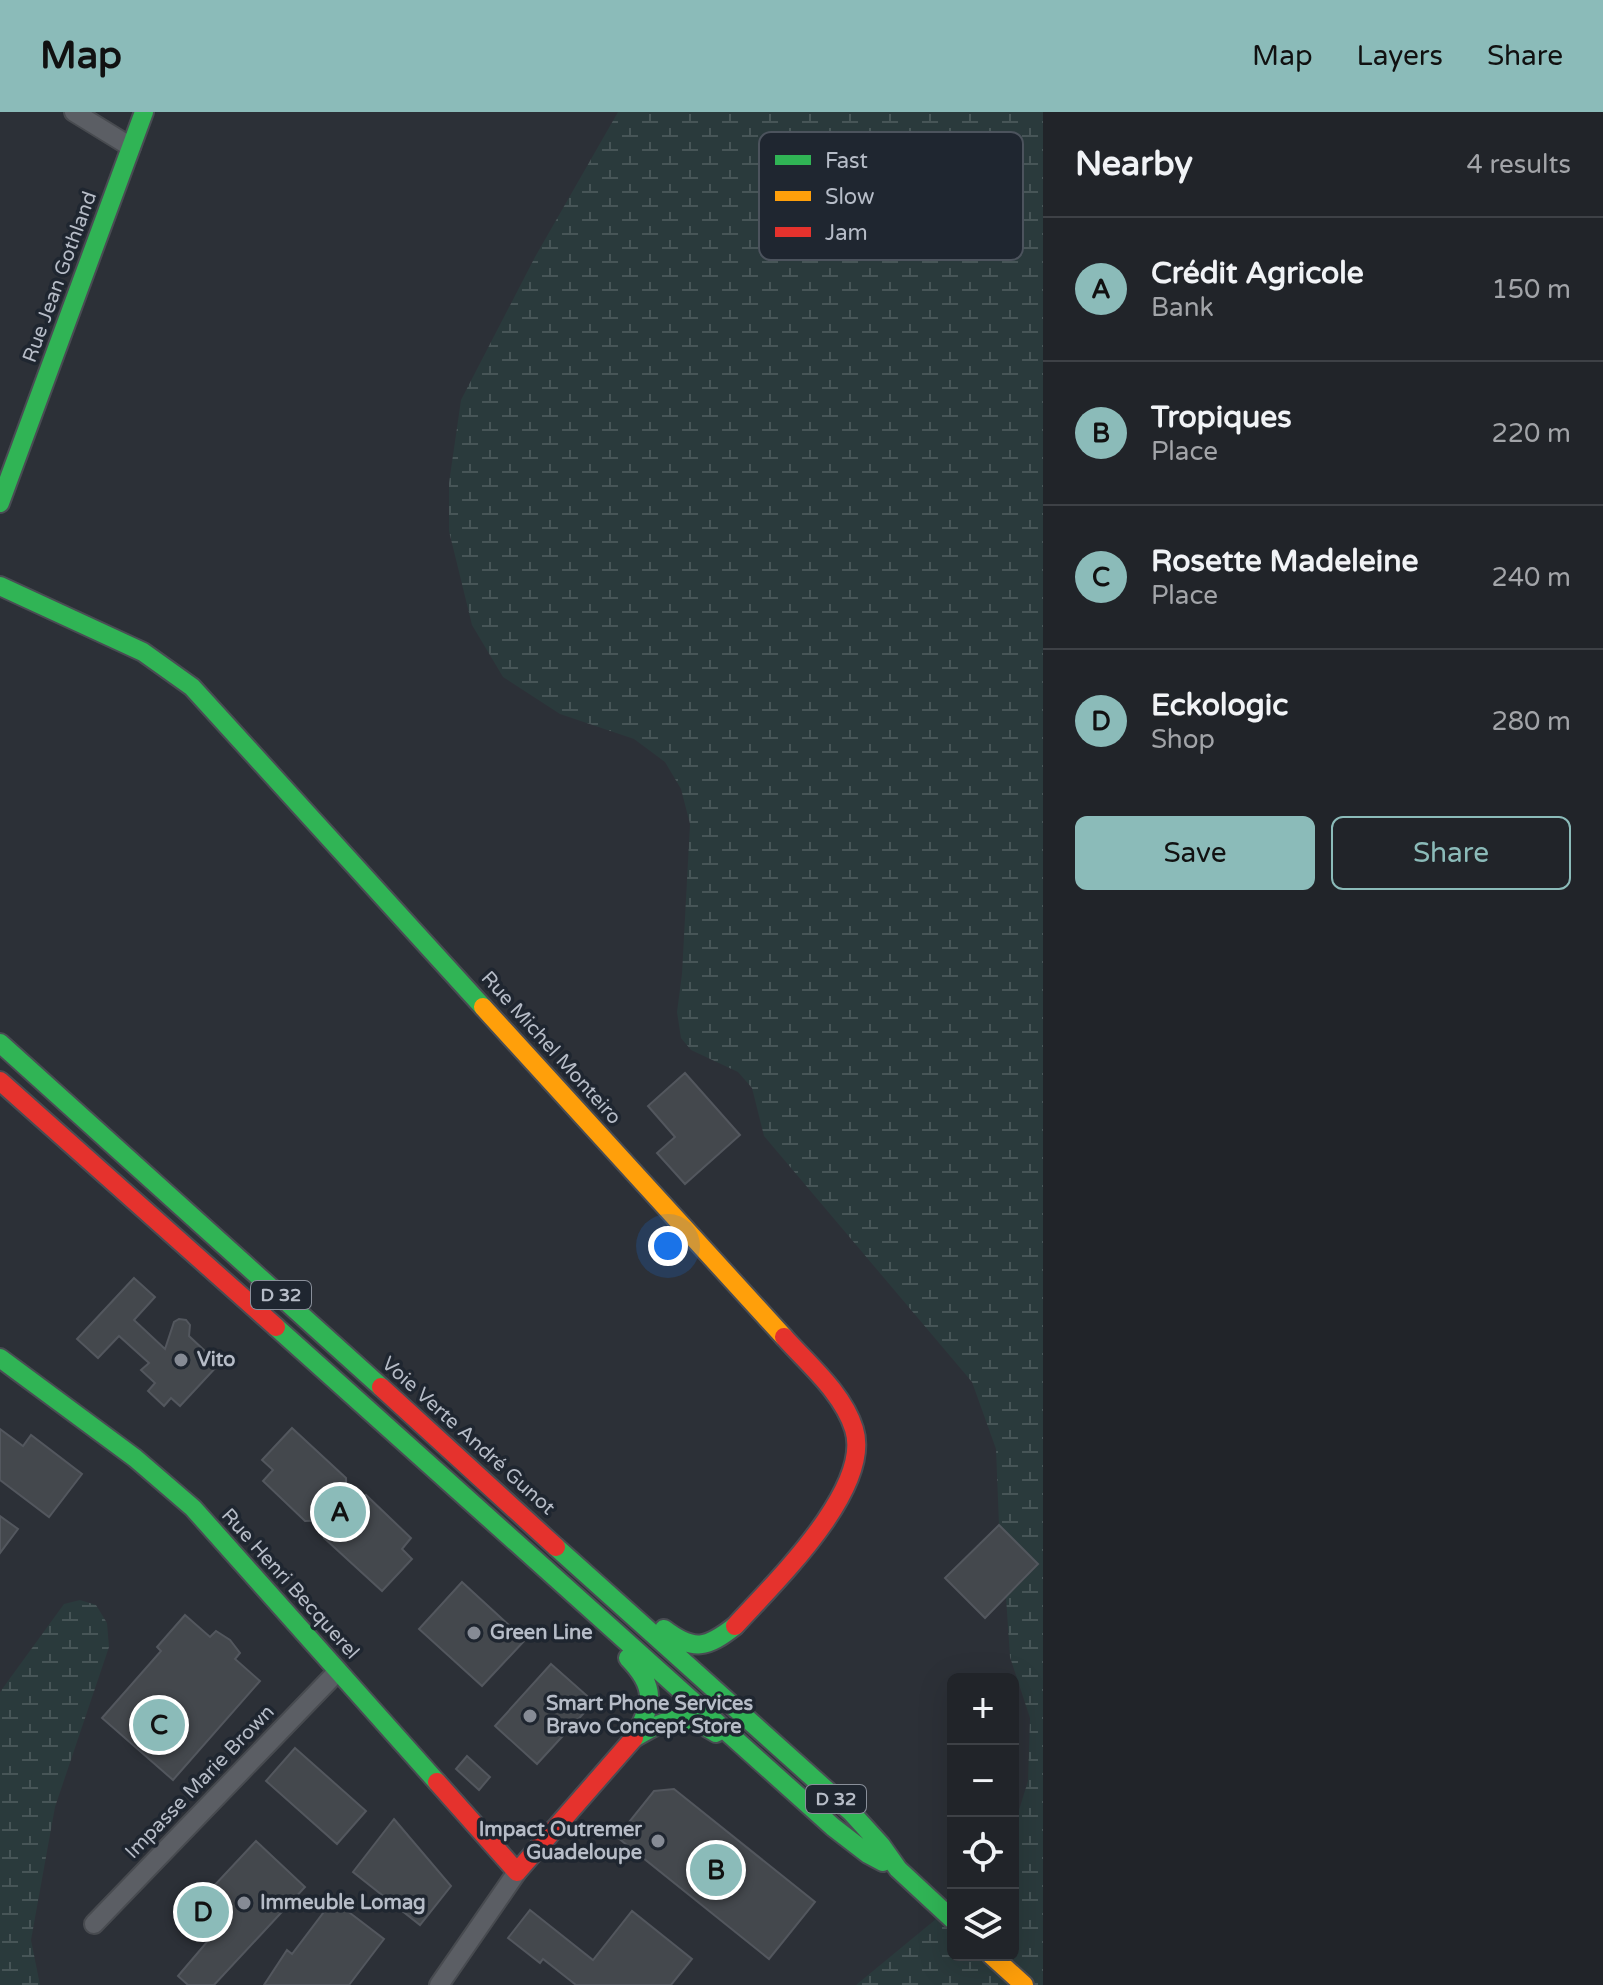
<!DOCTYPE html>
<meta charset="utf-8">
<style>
body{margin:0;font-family:"Varela Round",sans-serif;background:#2d3035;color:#f1f3f6}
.controls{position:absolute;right:24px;bottom:24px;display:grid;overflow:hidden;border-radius:12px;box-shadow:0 8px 32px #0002}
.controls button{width:72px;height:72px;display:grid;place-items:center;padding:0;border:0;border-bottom:2px solid #3e4146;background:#212429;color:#f1f3f6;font:40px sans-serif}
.you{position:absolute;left:668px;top:1134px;width:28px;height:28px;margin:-20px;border:6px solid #fff;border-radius:50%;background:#1a73e8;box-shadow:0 0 0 12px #1a73e833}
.badge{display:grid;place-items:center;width:52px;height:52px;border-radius:50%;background:#8bbbb9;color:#111;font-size:26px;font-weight:700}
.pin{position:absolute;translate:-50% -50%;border:4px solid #fff;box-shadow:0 2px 8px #0006}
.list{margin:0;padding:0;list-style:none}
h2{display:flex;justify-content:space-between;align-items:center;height:104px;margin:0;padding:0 32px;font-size:34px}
h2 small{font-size:26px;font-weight:400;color:#a2a4a8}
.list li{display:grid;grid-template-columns:52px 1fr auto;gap:24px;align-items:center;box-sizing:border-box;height:144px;padding:0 32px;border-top:2px solid #3e4146}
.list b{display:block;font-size:30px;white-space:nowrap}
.list p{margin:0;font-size:26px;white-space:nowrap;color:#a2a4a8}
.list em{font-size:26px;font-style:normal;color:#a2a4a8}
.actions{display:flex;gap:16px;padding:24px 32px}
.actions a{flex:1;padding:18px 0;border:2px solid #8bbbb9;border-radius:12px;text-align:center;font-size:28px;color:#8bbbb9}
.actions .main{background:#8bbbb9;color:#111}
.icon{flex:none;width:44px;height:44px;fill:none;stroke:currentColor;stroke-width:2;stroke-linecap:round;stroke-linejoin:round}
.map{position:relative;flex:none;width:1043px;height:1873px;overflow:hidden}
header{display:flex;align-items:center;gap:48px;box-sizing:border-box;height:112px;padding:0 40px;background:#8bbbb9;color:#111}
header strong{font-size:38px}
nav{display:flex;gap:44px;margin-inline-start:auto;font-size:28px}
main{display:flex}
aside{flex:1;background:#212429}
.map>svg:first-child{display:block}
</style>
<header>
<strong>Map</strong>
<nav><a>Map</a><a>Layers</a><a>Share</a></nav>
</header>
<main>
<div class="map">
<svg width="1043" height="1873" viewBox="0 0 1043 1873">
<defs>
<pattern id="wetland-marsh" width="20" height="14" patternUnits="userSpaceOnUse" patternTransform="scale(2)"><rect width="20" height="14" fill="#2a3a3c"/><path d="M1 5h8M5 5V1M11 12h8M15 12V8" fill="none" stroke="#475557"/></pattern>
</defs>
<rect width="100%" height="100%" fill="#2c3037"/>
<path fill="url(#wetland-marsh)" d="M 618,0 L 1043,0 L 1043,1873 L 856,1873 L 953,1793 L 953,1843 L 1013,1843 L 1013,1717 L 1028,1669 L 1030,1606 L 1010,1545 L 1006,1485 L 1038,1452 L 999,1413 L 996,1337 L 972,1270 L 764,1024 L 752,976 L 738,960 L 691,938 L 681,926 L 677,900 L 682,862 L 690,712 L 681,677 L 665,650 L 634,627 L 560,602 L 503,565 L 472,513 L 449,419 L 449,371 L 461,288 L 535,145 Z
M 80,1488 L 96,1493 L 107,1511 L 109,1535 L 55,1695 L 31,1828 L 40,1873 L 0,1873 L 0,1580 L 64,1492 Z"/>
<path fill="#44484d" stroke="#53575e" stroke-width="2" d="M 685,961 L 740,1023 L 685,1072 L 657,1041 L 675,1025 L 648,994 Z
M 134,1166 L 155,1185 L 134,1208 L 165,1237 L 174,1210 L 179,1207 L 186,1208 L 190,1213 L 189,1224 L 219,1252 L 180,1294 L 171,1286 L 164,1294 L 148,1279 L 155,1271 L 141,1258 L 149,1251 L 119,1224 L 98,1246 L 77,1227 Z
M 292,1316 L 346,1366 L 347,1402 L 366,1383 L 411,1426 L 402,1437 L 412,1447 L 382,1479 L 324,1426 L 341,1408 L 305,1409 L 263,1369 L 273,1358 L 262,1348 Z
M 0,1317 L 23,1334 L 31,1323 L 82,1362 L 49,1405 L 0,1368 Z
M 0,1404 L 18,1417 L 0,1441 Z
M 999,1413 L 1038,1452 L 985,1506 L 945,1466 Z
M 462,1470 L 525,1528 L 482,1574 L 419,1517 Z
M 185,1503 L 210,1525 L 216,1519 L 230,1528 L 240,1541 L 235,1547 L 260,1569 L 173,1668 L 102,1606 L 161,1539 L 157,1535 Z
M 551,1552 L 594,1590 L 537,1652 L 495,1614 Z
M 295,1636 L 366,1699 L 337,1732 L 266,1669 Z
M 467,1644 L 490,1665 L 479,1678 L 456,1657 Z
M 674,1677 L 815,1790 L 769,1847 L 617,1725 L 654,1679 Z
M 394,1707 L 451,1774 L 420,1813 L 353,1760 Z
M 256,1729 L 305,1775 L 214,1873 L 188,1873 L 178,1864 L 207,1830 L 183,1807 Z
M 333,1788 L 384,1827 L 349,1873 L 264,1873 L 287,1838 L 292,1842 Z
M 530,1798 L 593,1848 L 632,1799 L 692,1847 L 671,1873 L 576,1873 L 543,1847 L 540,1851 L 508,1826 Z"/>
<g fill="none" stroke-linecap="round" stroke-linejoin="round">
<defs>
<path id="street" d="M 74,0 L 131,35
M 94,1812 L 338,1559
M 439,1873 L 517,1760"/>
<path id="fast" d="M 0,391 L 144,0
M 0,474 L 143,540 L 192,575 L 483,895
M 0,931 L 381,1275
M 276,1215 L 833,1715 L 868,1742 L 883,1750
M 0,1246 L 135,1346 L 193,1396 L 437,1670
M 556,1435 L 851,1700 L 881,1733 L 898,1757 L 953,1808
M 664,1517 C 694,1540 707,1536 735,1514
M 628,1546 C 657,1576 653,1591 634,1626
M 634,1626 C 667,1607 682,1598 716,1621"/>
<path id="slow" d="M 483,895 L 784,1225
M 991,1843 L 1024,1873"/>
<path id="jam" d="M 0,969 L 276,1215
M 381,1275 L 556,1435
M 735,1514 C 772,1473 873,1377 854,1317 C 843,1281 808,1252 784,1225
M 437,1670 L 517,1760 L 634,1626"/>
</defs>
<use href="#street" stroke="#484b50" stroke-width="22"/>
<use href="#fast" stroke="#494c53" stroke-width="22"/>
<use href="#slow" stroke="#494c53" stroke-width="22"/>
<use href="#jam" stroke="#494c53" stroke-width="22"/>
<use href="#street" stroke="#5b5e64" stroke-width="18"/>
<use href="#fast" stroke="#30b455" stroke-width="18"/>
<use href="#slow" stroke="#ff9f0a" stroke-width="18"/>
<use href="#jam" stroke="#e5322d" stroke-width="18"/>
</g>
<g fill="#868b95" stroke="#1f2630" stroke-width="3">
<circle cx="181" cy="1248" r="8"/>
<circle cx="474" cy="1521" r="8"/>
<circle cx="530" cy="1604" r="8"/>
<circle cx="658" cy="1729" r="8"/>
<circle cx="244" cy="1791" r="8"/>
</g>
<g text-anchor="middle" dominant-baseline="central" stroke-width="7" stroke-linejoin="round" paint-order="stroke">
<g fill="#1f2630" stroke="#898f9a" stroke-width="2">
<rect x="251" y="1169" width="60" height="28" rx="6"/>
<rect x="806" y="1673" width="60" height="28" rx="6"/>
</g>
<g font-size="18" font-weight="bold" fill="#b6bcc7">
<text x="281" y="1183">D 32</text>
<text x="836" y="1687">D 32</text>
</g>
<g font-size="20" fill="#b6bcc7" stroke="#1f2630">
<text transform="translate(60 165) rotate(-70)">Rue Jean Gothland</text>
<text transform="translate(551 936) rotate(48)">Rue Michel Monteiro</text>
<text transform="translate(468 1324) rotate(42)">Voie Verte André Gunot</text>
<text transform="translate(290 1472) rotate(48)">Rue Henri Becquerel</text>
<text transform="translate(200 1670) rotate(-46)">Impasse Marie Brown</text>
</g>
<g font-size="20" font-weight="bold" fill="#b6bcc7" stroke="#1f2630" text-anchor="start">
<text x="197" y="1248">Vito</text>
<text x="490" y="1521">Green Line</text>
<text x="546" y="1592">Smart Phone Services<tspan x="546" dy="23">Bravo Concept Store</tspan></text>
<text x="642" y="1718" text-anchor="end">Impact Outremer<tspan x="642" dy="23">Guadeloupe</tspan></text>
<text x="260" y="1791">Immeuble Lomag</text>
</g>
</g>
<rect x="759" y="20" width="264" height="128" rx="12" fill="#1f2630" stroke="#4c535d" stroke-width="2"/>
<rect x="775" y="43" width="36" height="10" fill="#30b455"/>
<rect x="775" y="79" width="36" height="10" fill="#ff9f0a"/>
<rect x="775" y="115" width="36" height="10" fill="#e5322d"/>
<g font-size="22" fill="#b6bcc7">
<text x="825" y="56">Fast</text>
<text x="825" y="92">Slow</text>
<text x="825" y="128">Jam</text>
</g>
</svg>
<div class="controls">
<button>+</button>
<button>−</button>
<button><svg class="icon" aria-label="locate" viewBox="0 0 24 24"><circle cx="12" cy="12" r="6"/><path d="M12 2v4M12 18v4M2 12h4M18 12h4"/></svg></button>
<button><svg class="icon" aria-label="layers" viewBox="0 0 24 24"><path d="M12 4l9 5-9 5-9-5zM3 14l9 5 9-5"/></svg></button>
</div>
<div class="you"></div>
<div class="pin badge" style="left:340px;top:1400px">A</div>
<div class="pin badge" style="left:716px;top:1758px">B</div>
<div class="pin badge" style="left:159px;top:1613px">C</div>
<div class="pin badge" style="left:203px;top:1800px">D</div>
</div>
<aside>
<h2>Nearby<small>4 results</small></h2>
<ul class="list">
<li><span class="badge">A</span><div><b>Crédit Agricole</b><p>Bank</p></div><em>150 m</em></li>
<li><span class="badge">B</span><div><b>Tropiques</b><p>Place</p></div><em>220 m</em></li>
<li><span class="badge">C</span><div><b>Rosette Madeleine</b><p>Place</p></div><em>240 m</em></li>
<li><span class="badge">D</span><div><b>Eckologic</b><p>Shop</p></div><em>280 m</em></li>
</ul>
<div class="actions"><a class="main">Save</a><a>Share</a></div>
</aside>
</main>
